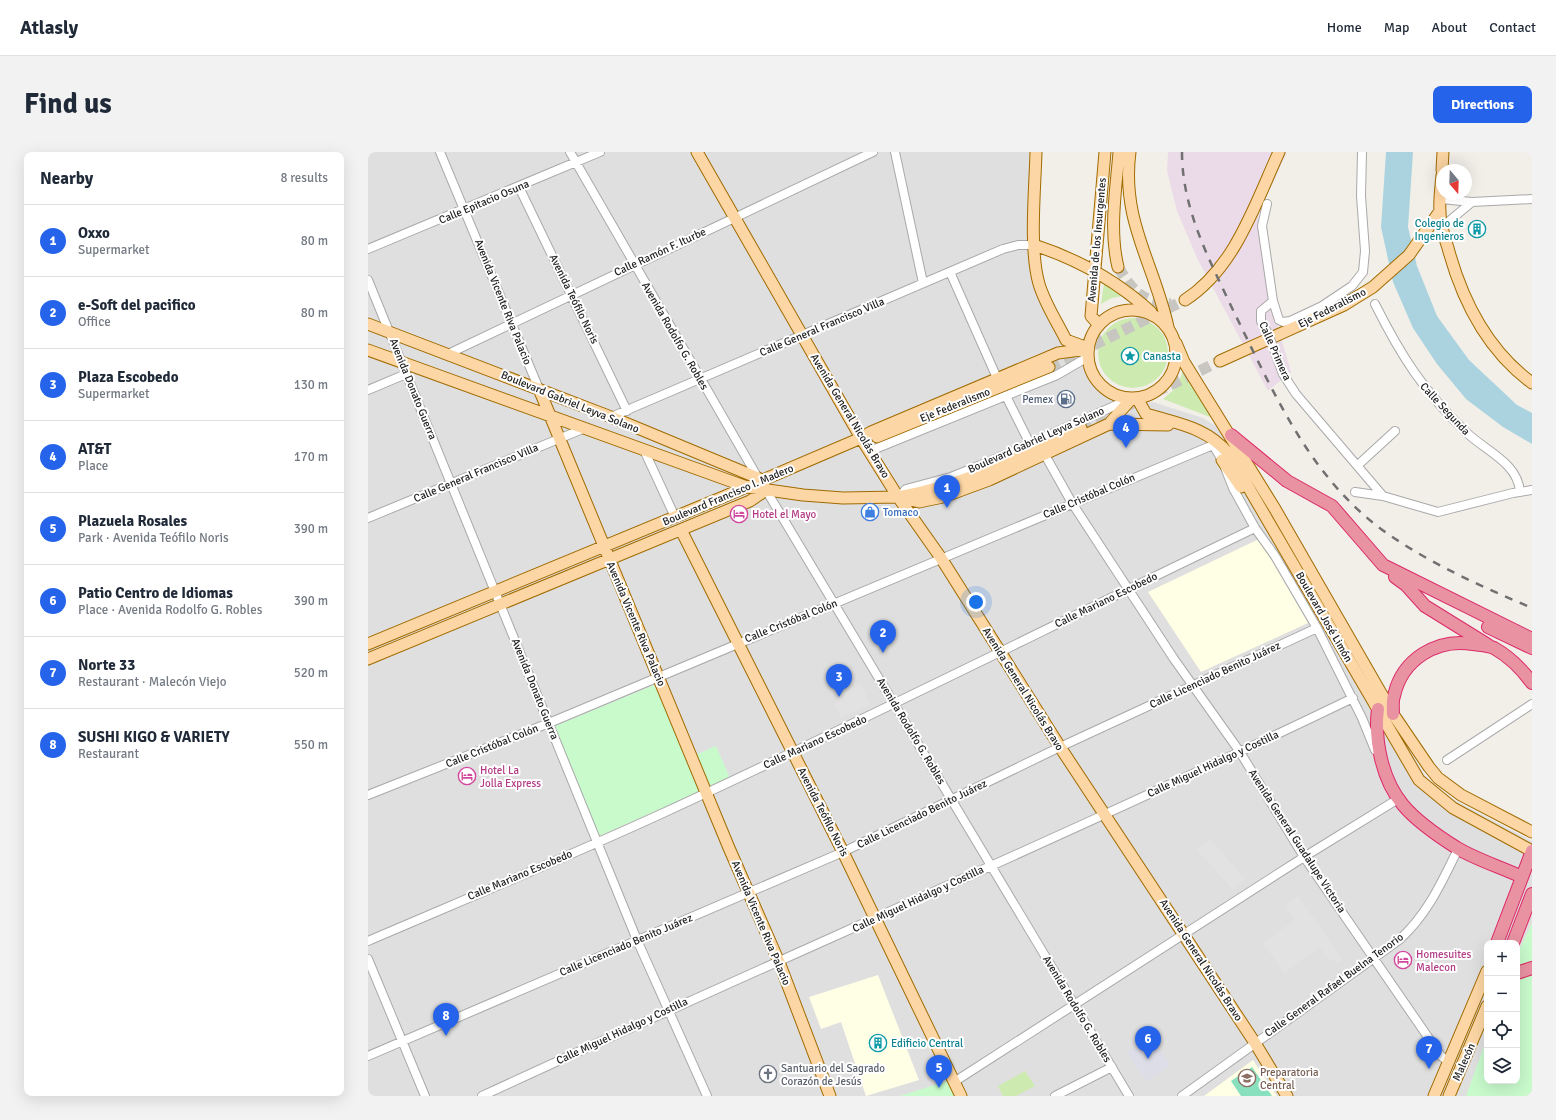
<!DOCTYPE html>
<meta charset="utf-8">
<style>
body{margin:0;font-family:Signika,sans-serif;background:#f2f2f3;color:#1f2937}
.controls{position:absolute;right:12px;bottom:12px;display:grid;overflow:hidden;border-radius:8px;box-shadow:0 4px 16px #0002}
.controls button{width:36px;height:36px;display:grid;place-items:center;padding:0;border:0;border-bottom:1px solid #e0e1e3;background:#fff;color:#1f2937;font:20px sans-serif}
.compass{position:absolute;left:1068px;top:12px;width:36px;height:36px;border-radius:50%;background:#fff;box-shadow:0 4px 16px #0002;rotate:161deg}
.you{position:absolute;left:608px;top:450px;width:14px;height:14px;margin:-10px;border:3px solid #fff;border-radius:50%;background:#1a73e8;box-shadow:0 0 0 6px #1a73e833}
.badge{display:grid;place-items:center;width:26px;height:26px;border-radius:50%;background:#2563eb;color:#fff;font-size:13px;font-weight:700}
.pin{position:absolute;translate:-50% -33px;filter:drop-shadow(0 1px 2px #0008)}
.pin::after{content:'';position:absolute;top:21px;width:14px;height:12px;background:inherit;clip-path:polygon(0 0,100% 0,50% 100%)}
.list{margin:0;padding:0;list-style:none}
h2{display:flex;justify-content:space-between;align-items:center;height:52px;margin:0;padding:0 16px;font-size:17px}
h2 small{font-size:13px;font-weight:400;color:#747a83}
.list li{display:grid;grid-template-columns:26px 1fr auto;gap:12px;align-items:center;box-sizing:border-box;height:72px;padding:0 16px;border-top:1px solid #e0e1e3}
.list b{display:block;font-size:15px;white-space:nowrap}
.list p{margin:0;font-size:13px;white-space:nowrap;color:#747a83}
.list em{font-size:13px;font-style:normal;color:#747a83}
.icon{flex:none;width:22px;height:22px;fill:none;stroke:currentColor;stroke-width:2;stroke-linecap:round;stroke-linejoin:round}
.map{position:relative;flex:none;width:1164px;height:944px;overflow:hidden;border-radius:8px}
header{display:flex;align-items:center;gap:24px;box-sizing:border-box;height:56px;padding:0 20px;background:#fff;border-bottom:1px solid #e0e1e3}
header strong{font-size:19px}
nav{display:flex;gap:22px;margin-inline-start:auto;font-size:14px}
.intro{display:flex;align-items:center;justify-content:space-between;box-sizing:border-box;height:96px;padding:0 24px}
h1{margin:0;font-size:28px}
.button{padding:10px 18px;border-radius:8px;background:#2563eb;color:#fff;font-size:14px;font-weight:700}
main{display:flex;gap:24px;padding:0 24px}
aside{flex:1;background:#fff;border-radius:8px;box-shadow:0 4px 16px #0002}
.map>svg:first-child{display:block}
</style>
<header>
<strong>Atlasly</strong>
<nav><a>Home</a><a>Map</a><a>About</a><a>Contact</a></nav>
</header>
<div class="intro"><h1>Find us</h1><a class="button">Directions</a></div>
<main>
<aside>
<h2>Nearby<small>8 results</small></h2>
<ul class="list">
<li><span class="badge">1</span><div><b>Oxxo</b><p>Supermarket</p></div><em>80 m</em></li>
<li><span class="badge">2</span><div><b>e-Soft del pacifico</b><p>Office</p></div><em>80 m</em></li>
<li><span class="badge">3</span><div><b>Plaza Escobedo</b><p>Supermarket</p></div><em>130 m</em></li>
<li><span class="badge">4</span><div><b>AT&amp;T</b><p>Place</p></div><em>170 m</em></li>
<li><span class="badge">5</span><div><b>Plazuela Rosales</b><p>Park · Avenida Teófilo Noris</p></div><em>390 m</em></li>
<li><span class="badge">6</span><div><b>Patio Centro de Idiomas</b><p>Place · Avenida Rodolfo G. Robles</p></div><em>390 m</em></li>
<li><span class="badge">7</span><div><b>Norte 33</b><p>Restaurant · Malecón Viejo</p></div><em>520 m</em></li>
<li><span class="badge">8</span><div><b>SUSHI KIGO &amp; VARIETY</b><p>Restaurant</p></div><em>550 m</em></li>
</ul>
</aside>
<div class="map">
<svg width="1164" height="944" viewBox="0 0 1164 944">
<rect width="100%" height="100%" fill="#f2efe9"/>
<path fill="#e0dfdf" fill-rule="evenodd" d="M 0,0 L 667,0 L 668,115 L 706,201 L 727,234 L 759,254 L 785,250 L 835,266 L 856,279 L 870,299 L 1056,622 L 1069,636 L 1086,648 L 1164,689 L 1164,944 L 0,944 ZM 1119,791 L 1149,791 L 1149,929 L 1119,929 Z"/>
<path fill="#ebdbe8" d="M 800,0 L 919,0 L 890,63 L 899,137 L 923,220 L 900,239 L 829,106 L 809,59 L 799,19 Z"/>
<path fill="#ffffe5" d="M 891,387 L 940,471 L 833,520 L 780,440 Z
M 510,823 L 551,928 L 498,944 L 473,870 L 453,877 L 441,845 Z
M 885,908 L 909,944 L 836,944 Z"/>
<path fill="#cdebb0" d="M 736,131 L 760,143 L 744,146 L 733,152 Z
M730 201a35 35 0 1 1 70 0a35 35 0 1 1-70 0Z
M 816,216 L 850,268 L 795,247 L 809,235 Z
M 657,919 L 667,934 L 648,944 L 635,944 L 630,934 Z"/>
<path fill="#c8facc" d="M 286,533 L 335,638 L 231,684 L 187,574 Z
M 348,594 L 362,626 L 343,635 L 325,604 Z
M 1164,771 L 1164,944 L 1098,944 L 1119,886 L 1119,929 L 1149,929 L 1149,802 Z
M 582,928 L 590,944 L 532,944 Z"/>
<path fill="#88e0be" d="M 884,915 L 904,944 L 873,944 L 863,929 Z"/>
<path fill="#e2e2e2" d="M 493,532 L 502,552 L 473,566 L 466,552 L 472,549 L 470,543 Z
M 842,687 L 877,727 L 865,738 L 829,698 Z
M 930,744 L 975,808 L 969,812 L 966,807 L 961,809 L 952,796 L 916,821 L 895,791 L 927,768 L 917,754 Z"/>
<path fill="#dddde8" d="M 782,885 L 802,913 L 778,930 L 759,900 Z"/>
<path fill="#aad3df" d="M 1018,0 L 1045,0 L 1040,75 L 1049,114 L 1069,164 L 1101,208 L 1149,253 L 1164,261 L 1164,292 L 1135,275 L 1098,247 L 1069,212 L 1045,176 L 1025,130 L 1013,75 Z"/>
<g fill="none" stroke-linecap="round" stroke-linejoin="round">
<path stroke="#c8c6c1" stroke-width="11" stroke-dasharray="11 5.5" stroke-linecap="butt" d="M 750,115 C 765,139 773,150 803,152
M 681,215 L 817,148
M 713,276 L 852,209"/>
<defs>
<path id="minor" d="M 72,0 L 171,237
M 202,0 L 390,326
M 527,0 L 555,131
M 151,35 L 259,259
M 1073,47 L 1104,50 L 1164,47
M 1074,75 L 1104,50
M 0,97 L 232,0
M 582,120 L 629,226
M 0,128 L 269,788 L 339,944
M 905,149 L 911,168 L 915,170 L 922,169 L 954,154 L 984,134 L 995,120 L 997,99 L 993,44 L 994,0
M 1007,152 C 1033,204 1056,240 1099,281 C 1118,299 1150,311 1152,340
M 899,180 L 893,169 L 893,159 L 905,149 L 894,74 L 899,52
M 904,192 L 915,222 L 928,242 L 1015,344
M 80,202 L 505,0
M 0,238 L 38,222
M 638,244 L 662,292
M 243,265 L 635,97 L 650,93 L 666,93
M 276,298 L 307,365
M 502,299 L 689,223 L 720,205
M 677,303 L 704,351 L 806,507 L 872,600 L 936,705 L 1073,904 L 1081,910
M 990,313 L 1027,279
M 398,338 L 761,944
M 987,340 L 1015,344 L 1070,360 L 1145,341 L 1164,338
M 531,345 L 538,337 L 583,325 L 618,311 L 762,247
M 0,366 L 217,276
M 1079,608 L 1164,552
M 0,643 L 181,571 L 845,293 L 854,308 L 865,336 L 887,376 L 907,404 L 949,476 L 994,566 L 1007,598
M 0,789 C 98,747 197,706 293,662 C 493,570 689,471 887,376
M 0,807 L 57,944
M 0,904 L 475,700 L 692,595 L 949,476
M 586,930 L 936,705 L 1030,647
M 114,944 C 403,810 697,685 985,546
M 687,944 L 744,915
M 814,944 L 1031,788 C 1059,763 1074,730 1090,697"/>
<path id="major" d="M 329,0 L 493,286 L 530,345 L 573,406 L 692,595 L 887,891 L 919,944
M 668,0 C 667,38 661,97 671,132 C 677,152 689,170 698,188 L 720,196
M 762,0 C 753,69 786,111 800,175
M 1074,18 L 1075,0
M 1074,23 C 1073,35 1071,48 1072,60 C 1072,72 1076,84 1080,96 C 1094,148 1119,198 1164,231
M 666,93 C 709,107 750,130 783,160
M 750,115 C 741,78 748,38 751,0
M 817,148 C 867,116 887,52 911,0
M720 202a44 44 0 1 1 88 0a44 44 0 1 1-88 0Z
M 0,172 L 243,265 L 390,326 L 396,334
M 731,173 L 723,164 L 737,0
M 808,191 L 816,210 L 907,357 L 1025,562 L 1061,615 L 1070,626 L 1093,643 L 1164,680
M 0,198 L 379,335 L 435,343 L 475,346 L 530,345 L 551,350 L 575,345 L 621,328 L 741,272 L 764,246
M 852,209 L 976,153 L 1005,135 L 1041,103 L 1072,59
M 171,237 L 361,696 L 411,810 L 462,944
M 769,246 L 778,262 C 811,272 838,275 861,302 L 1051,628 L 1085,656 L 1164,699
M 741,272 L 800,273
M 509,285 L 681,215
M 854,308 L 873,335
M 535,344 C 600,332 653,304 713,276
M 313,378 L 475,700 L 593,944
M 0,492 L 355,345 L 493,286 L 503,280 L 690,201 L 720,197
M 0,507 L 382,349 L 398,338
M 1066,944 L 1119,819
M 1081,944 L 1119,854"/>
<path id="highway" d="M 863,283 L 919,329 L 964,354 L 1015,413 L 1164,487
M 1027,425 L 1038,433 L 1057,454 L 1120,493
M 1120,475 L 1164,496
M 1010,557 C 1006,588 1014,628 1035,653 C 1049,670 1070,684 1089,696 C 1109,708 1133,715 1154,725
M 1025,562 C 1025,556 1024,549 1026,544 C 1034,507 1069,486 1105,492 C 1111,493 1120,493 1126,496 C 1142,505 1153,516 1164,531
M 1129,791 L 1164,699
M 1145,791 L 1164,742
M 1149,821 L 1164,816"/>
</defs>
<use href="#minor" stroke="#a9a9a9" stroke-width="10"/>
<use href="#major" stroke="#a06b00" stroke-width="13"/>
<use href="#highway" stroke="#dc2a67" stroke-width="14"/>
<use href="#minor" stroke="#fff" stroke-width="8"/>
<use href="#major" stroke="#fcd6a4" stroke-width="11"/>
<use href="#highway" stroke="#e892a2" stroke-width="12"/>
<path stroke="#707070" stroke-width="2.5" stroke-dasharray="8 8" stroke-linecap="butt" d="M 814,0 C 814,57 841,107 865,158 C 906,241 943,330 1023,384 C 1067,414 1115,435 1164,456"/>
<defs>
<path id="minor-bridge" d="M 899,180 L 904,192"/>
</defs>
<use href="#minor-bridge" stroke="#a9a9a9" stroke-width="10" stroke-linecap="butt"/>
<use href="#minor-bridge" stroke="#fff" stroke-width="8"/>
</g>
<defs>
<symbol id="building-ring" viewBox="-11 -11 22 22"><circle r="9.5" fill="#fff" stroke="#0f9aa8" stroke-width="1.5"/><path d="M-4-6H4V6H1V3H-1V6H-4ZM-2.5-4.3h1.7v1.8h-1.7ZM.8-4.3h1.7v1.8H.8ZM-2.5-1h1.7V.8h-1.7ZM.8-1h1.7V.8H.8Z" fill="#0f9aa8"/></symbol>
<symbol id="sight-ring" viewBox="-11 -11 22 22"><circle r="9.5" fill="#fff" stroke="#0f9aa8" stroke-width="1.5"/><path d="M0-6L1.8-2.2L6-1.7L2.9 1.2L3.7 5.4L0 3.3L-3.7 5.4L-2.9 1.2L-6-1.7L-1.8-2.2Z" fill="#0f9aa8"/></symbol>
<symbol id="fuel-ring" viewBox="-11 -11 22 22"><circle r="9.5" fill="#fff" stroke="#5c6f8a" stroke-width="1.5"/><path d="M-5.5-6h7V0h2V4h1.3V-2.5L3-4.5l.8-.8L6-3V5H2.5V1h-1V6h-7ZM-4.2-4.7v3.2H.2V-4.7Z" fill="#5c6f8a"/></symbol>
<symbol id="shop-ring" viewBox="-11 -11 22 22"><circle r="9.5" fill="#fff" stroke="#3f7fe0" stroke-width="1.5"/><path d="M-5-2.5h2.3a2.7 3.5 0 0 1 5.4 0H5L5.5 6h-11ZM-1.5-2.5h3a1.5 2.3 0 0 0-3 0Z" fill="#3f7fe0"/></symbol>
<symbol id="hotel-ring" viewBox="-11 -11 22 22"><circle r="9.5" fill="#fff" stroke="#d1479c" stroke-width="1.5"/><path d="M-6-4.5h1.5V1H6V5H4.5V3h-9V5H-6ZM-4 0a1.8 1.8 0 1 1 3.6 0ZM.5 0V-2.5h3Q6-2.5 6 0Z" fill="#d1479c"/></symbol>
<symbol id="church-ring" viewBox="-11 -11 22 22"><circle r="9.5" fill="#fff" stroke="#6b7280" stroke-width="1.5"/><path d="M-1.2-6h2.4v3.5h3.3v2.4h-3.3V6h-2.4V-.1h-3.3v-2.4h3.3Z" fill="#6b7280"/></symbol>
<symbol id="university-ring" viewBox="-11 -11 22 22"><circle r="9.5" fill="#fff" stroke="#8d6e63" stroke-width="1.5"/><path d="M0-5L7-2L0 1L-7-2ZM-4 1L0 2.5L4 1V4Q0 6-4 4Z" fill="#8d6e63"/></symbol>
</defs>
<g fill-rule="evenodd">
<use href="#building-ring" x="1099" y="67" width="20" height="20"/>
<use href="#sight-ring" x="752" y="194" width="20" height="20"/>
<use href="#fuel-ring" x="688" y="237" width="20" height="20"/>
<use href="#shop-ring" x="492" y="350" width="20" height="20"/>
<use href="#hotel-ring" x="361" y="352" width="20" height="20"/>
<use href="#hotel-ring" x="89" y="614" width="20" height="20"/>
<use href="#hotel-ring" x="1025" y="798" width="20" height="20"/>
<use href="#building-ring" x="500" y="881" width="20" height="20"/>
<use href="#church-ring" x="390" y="912" width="20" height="20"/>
<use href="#university-ring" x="869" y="916" width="20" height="20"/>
</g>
<g text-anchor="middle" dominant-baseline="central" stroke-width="4" stroke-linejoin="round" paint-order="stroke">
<g font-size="11" fill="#222" stroke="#fff">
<text transform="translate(116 50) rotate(-23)">Calle Epitacio Osuna</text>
<text transform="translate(729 88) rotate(-85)">Avenida de los Insurgentes</text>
<text transform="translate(292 100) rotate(-25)">Calle Ramón F. Iturbe</text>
<text transform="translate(206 147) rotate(64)">Avenida Teófilo Noris</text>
<text transform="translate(135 150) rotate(68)">Avenida Vicente Riva Palacio</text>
<text transform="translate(964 156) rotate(-27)">Eje Federalismo</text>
<text transform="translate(454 175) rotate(-23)">Calle General Francisco Villa</text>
<text transform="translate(307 184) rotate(60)">Avenida Rodolfo G. Robles</text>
<text transform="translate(907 199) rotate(66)">Calle Primera</text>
<text transform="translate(45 237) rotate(68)">Avenida Donato Guerra</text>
<text transform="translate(202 250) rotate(22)">Boulevard Gabriel Leyva Solano</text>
<text transform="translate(587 253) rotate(-22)">Eje Federalismo</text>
<text transform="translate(1077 257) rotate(47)">Calle Segunda</text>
<text transform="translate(482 264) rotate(59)">Avenida General Nicolás Bravo</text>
<text transform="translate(668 288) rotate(-24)">Boulevard Gabriel Leyva Solano</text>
<text transform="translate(108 321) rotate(-23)">Calle General Francisco Villa</text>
<text transform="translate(360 343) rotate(-23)">Boulevard Francisco I. Madero</text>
<text transform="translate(721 344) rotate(-23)">Calle Cristóbal Colón</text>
<text transform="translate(738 448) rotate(-26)">Calle Mariano Escobedo</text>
<text transform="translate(956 465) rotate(60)">Boulevard José Limón</text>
<text transform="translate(423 469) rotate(-22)">Calle Cristóbal Colón</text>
<text transform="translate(268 472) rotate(67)">Avenida Vicente Riva Palacio</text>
<text transform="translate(847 523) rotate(-25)">Calle Licenciado Benito Juárez</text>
<text transform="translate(167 537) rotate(68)">Avenida Donato Guerra</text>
<text transform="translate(655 537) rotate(58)">Avenida General Nicolás Bravo</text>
<text transform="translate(543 579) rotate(59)">Avenida Rodolfo G. Robles</text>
<text transform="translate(447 590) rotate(-25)">Calle Mariano Escobedo</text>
<text transform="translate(124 594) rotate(-22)">Calle Cristóbal Colón</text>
<text transform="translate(845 612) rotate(-25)">Calle Miguel Hidalgo y Costilla</text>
<text transform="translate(455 660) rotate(63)">Avenida Teófilo Noris</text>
<text transform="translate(554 662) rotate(-26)">Calle Licenciado Benito Juárez</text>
<text transform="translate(929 689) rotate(57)">Avenida General Guadalupe Victoria</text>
<text transform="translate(152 723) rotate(-23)">Calle Mariano Escobedo</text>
<text transform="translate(550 747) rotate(-25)">Calle Miguel Hidalgo y Costilla</text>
<text transform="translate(393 771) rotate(67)">Avenida Vicente Riva Palacio</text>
<text transform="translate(258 793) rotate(-23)">Calle Licenciado Benito Juárez</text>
<text transform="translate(833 808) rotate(57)">Avenida General Nicolás Bravo</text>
<text transform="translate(966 833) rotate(-36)">Calle General Rafael Buelna Tenorio</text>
<text transform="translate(709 857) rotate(59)">Avenida Rodolfo G. Robles</text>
<text transform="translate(254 879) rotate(-25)">Calle Miguel Hidalgo y Costilla</text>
<text transform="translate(1096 910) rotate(-66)">Malecón</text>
</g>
<g font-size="11" fill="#0d838f" stroke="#fff" text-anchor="start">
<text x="1096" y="71" text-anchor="end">Colegio de<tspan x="1096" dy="13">Ingenieros</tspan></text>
<text x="775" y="204">Canasta</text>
<text x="523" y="891">Edificio Central</text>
</g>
<g font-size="11" fill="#4e5e75" stroke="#fff" text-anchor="end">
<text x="685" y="247">Pemex</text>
</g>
<g font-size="11" fill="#366cbe" stroke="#fff" text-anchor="start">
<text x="515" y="360">Tomaco</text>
</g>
<g font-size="11" fill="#b23c85" stroke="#fff" text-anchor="start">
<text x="384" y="362">Hotel el Mayo</text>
<text x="112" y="618">Hotel La<tspan x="112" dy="13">Jolla Express</tspan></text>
<text x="1048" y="802">Homesuites<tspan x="1048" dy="13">Malecon</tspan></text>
</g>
<g font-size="11" fill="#5b616d" stroke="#fff" text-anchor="start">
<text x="413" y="916">Santuario del Sagrado<tspan x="413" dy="13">Corazón de Jesús</tspan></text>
</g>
<g font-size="11" fill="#785e54" stroke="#fff" text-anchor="start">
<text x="892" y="920">Preparatoria<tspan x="892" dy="13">Central</tspan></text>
</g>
</g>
</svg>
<div class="controls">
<button>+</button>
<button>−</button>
<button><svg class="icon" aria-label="locate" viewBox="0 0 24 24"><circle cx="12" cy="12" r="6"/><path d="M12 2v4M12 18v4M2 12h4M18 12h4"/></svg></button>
<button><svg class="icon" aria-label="layers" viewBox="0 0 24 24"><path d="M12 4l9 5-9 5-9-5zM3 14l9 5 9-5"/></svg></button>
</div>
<svg class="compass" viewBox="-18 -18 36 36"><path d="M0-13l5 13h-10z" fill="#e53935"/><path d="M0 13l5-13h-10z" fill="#747a83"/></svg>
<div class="you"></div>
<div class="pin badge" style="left:579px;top:356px">1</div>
<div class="pin badge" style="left:515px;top:501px">2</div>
<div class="pin badge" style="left:471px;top:545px">3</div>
<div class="pin badge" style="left:758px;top:296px">4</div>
<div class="pin badge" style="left:571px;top:936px">5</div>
<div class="pin badge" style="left:780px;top:907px">6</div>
<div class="pin badge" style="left:1061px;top:917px">7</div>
<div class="pin badge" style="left:78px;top:884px">8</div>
</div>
</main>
